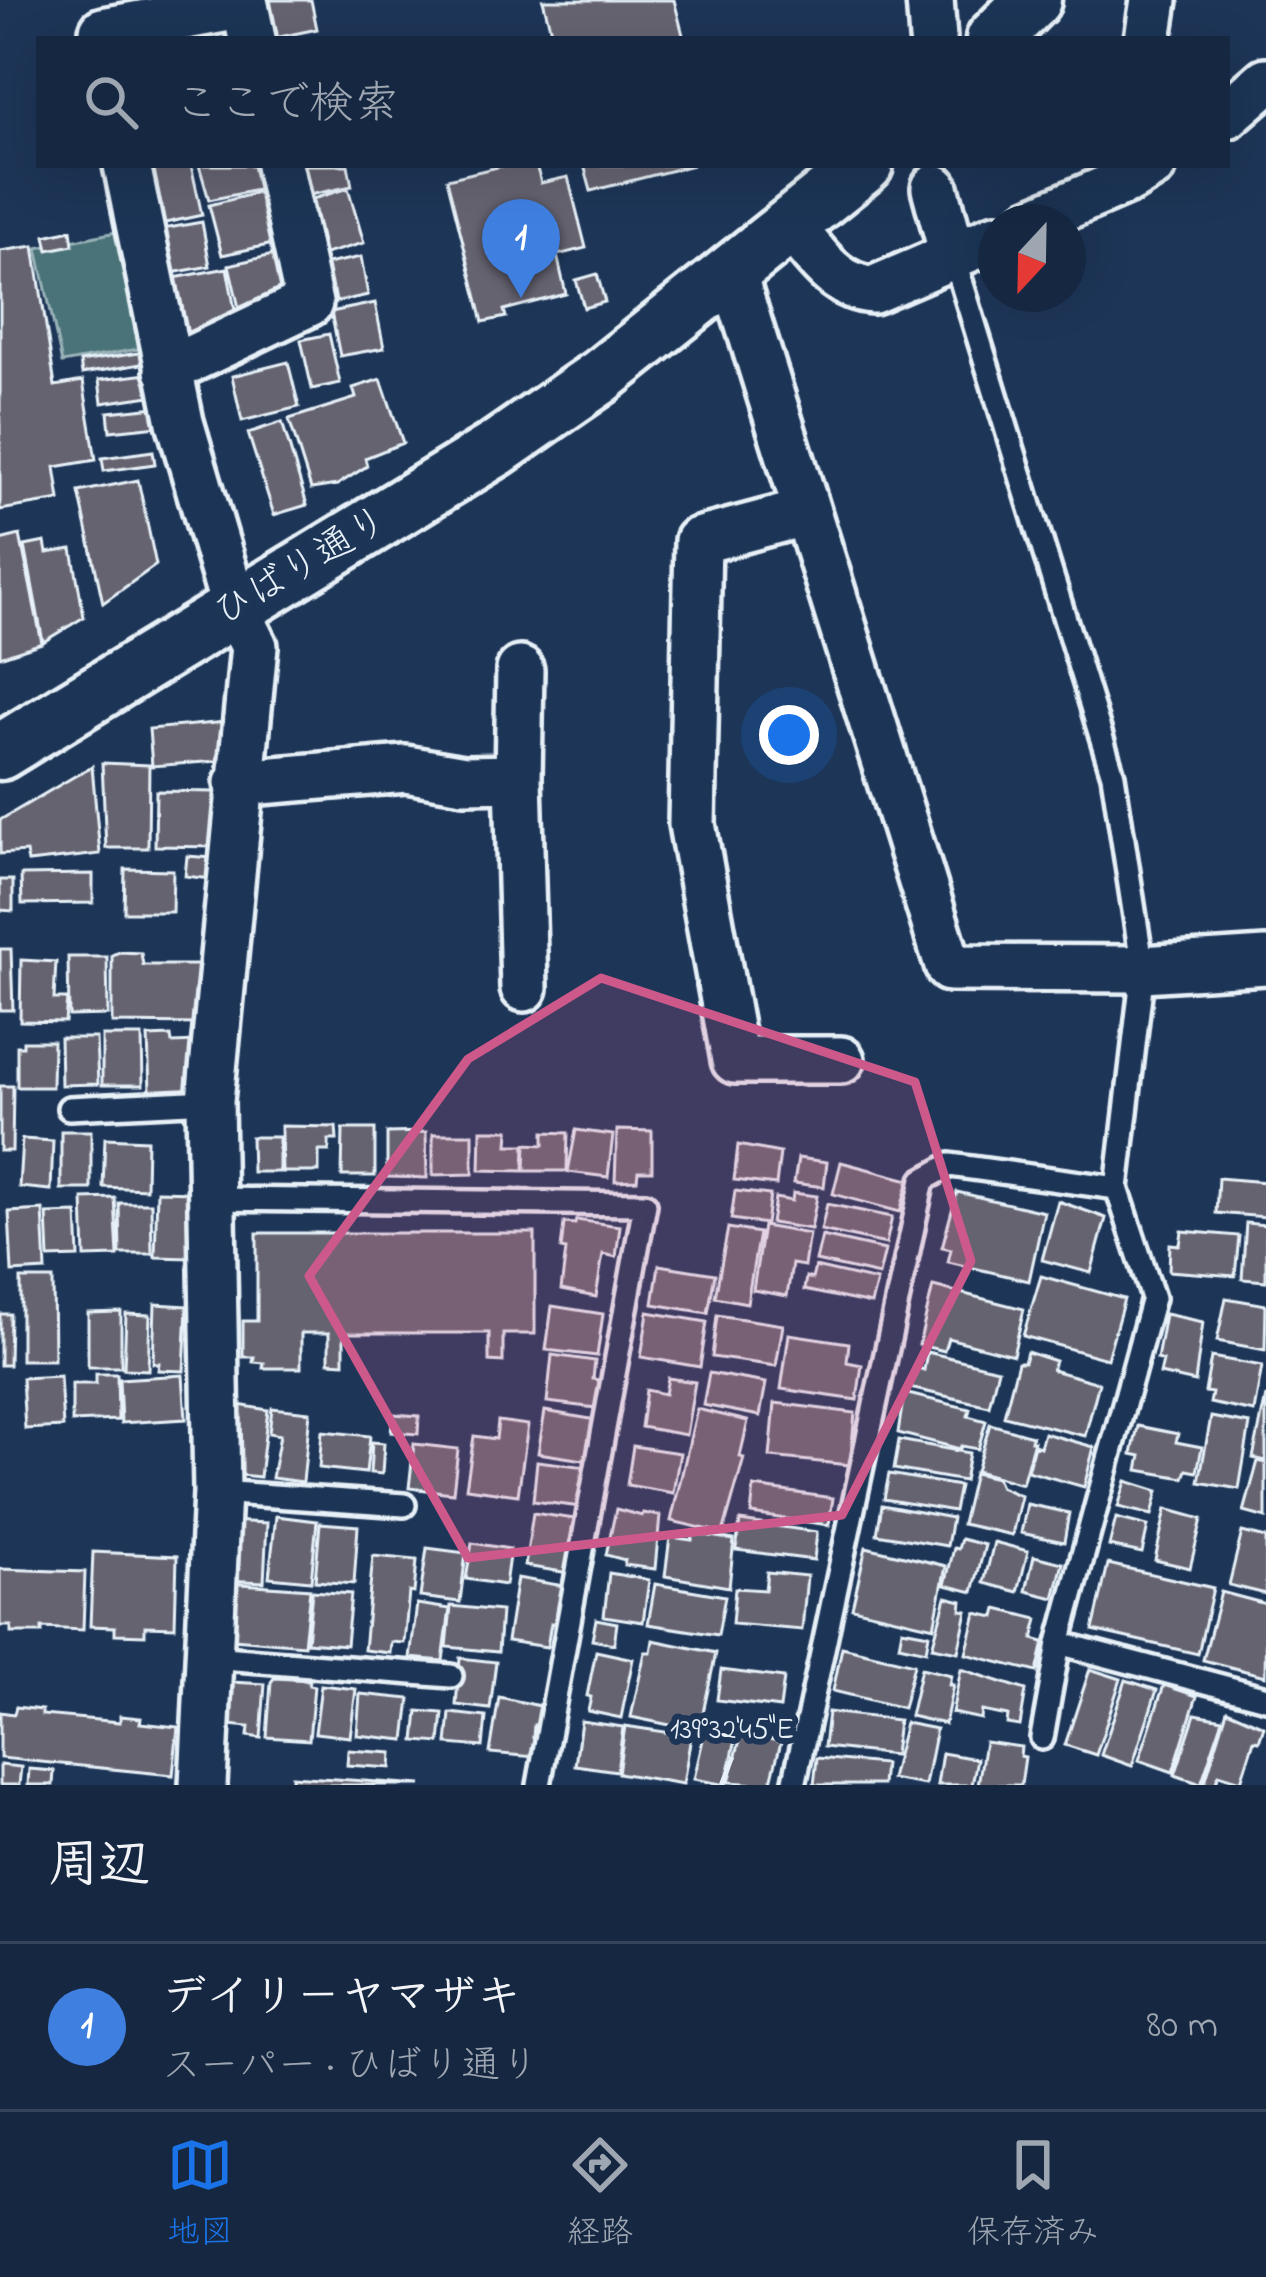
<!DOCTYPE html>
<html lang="ja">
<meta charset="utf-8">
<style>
body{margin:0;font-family:"Indie Flower","Klee One",sans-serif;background:#1f3048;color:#f1f3f6}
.compass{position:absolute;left:978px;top:204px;width:108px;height:108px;border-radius:50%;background:#162841;box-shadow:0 12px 48px #0002;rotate:202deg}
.you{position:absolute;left:789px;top:735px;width:42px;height:42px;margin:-30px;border:9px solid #fff;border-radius:50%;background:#1a73e8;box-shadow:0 0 0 18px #1a73e833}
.badge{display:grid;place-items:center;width:78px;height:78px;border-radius:50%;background:#1a73e8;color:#fff;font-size:39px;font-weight:700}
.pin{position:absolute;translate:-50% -99px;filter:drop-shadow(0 3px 6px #0008)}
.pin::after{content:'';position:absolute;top:63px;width:42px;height:36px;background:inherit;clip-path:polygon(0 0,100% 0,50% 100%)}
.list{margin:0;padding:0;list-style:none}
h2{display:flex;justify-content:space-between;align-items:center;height:156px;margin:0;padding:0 48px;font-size:51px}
h2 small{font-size:39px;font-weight:400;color:#9ea6b1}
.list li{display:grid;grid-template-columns:78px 1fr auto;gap:36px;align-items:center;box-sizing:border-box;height:168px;padding:0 48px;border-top:3px solid #35445a}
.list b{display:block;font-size:45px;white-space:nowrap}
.list p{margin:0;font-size:39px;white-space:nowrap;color:#9ea6b1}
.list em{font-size:39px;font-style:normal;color:#9ea6b1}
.icon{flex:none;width:66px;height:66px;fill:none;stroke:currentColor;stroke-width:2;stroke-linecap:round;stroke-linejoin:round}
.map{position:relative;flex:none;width:1266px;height:1785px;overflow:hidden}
.search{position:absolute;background:#162841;box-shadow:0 12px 48px #0002;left:36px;right:36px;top:36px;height:132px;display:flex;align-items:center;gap:30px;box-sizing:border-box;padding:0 42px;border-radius:0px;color:#9ea6b1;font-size:45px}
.sheet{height:324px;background:#162841}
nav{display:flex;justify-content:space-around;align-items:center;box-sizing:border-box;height:168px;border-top:3px solid #35445a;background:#162841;font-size:33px;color:#9ea6b1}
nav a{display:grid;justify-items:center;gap:6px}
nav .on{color:#1a73e8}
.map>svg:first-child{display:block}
</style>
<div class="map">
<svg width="1266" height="1785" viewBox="0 0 1266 1785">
<rect width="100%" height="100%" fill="#1d3557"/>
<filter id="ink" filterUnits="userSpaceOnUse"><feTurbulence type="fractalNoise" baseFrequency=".00833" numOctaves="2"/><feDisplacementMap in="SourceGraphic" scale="24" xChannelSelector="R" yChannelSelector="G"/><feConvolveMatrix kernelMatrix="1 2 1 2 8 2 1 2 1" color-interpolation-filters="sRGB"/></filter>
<g filter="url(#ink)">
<path fill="#4a7378" stroke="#99b2b8" stroke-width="3" d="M 126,230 L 149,347 L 62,363 L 37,248 Z"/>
<path fill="#65646f" stroke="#e8f1f8" stroke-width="3" d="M 262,0 L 311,0 L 317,29 L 270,39 Z
M 543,0 L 674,0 L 684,39 L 553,39 Z
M 158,165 L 191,165 L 202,215 L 156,225 L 144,168 Z
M 199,165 L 256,165 L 262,189 L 209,200 Z
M 299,165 L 348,165 L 352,186 L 305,196 Z
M 506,165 L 536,165 L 541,183 L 568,177 L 586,248 L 557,255 L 566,294 L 504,310 L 506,317 L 483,322 L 447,179 Z
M 584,165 L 693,165 L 591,191 Z
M 348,188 L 364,243 L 318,256 L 303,202 Z
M 261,192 L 273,244 L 222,255 L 209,205 Z
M 202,222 L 210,266 L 166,274 L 157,230 Z
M 71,230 L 73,245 L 48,250 L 45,236 Z
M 34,246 L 55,386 L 83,381 L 96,460 L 55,467 L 60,500 L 0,510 L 0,251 Z
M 277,254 L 286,297 L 239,308 L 229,265 Z
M 361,257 L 368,295 L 336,302 L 334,291 L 322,294 L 317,266 Z
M 227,268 L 238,326 L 180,337 L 169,279 Z
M 597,274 L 605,302 L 584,308 L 576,280 Z
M 375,303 L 384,348 L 340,356 L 331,312 Z
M 329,334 L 340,383 L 312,389 L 301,340 Z
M 145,352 L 147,363 L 82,374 L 80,362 Z
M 288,362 L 299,407 L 242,421 L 232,376 Z
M 147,374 L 150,396 L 102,403 L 99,380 Z
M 381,379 L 403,443 L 365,458 L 367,466 L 337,485 L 311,489 L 289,419 L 356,398 L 353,388 Z
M 157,407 L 159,426 L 110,431 L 108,412 Z
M 282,422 L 307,505 L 274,515 L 248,433 Z
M 153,451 L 155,464 L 104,471 L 102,458 Z
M 138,480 L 156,565 L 103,603 L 79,492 Z
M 20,535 L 42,643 L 0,657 L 0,540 Z
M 45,542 L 47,553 L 72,549 L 84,617 L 43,642 L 25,546 Z
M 227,722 L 231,760 L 152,766 L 149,729 Z
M 102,763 L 149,765 L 148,848 L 106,848 Z
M 92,766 L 100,854 L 28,862 L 26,852 L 0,854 L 0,820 Z
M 156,791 L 215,792 L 214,847 L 155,846 Z
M 187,856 L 212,858 L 211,879 L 185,876 Z
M 125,869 L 173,870 L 172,912 L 124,912 Z
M 93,874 L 93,903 L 22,904 L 21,875 Z
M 0,880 L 13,880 L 13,911 L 0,910 Z
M 0,949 L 11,949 L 13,1010 L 0,1010 Z
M 119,952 L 141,953 L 143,965 L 198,965 L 201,1024 L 112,1023 L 112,955 Z
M 68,957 L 107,957 L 108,1015 L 69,1016 Z
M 21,960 L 56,962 L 54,999 L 67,999 L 65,1022 L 20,1021 Z
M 102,1036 L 142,1036 L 143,1085 L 102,1085 Z
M 171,1036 L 172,1043 L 198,1042 L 199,1078 L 187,1079 L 187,1090 L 150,1091 L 148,1037 Z
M 60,1038 L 96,1038 L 98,1084 L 61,1085 Z
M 23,1041 L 53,1041 L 52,1087 L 17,1087 L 17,1046 L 23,1046 Z
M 0,1086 L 13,1086 L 12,1151 L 0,1151 Z
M 281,1126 L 336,1127 L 337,1140 L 329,1140 L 329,1151 L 319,1151 L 319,1172 L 282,1172 Z
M 343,1129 L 375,1129 L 375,1176 L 342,1176 Z
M 481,1130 L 509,1130 L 508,1145 L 525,1145 L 524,1171 L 480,1170 Z
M 576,1130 L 613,1135 L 608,1177 L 568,1172 Z
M 617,1130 L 652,1131 L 652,1171 L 638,1171 L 637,1180 L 615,1181 Z
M 61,1131 L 91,1131 L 91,1189 L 61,1189 Z
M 426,1132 L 427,1178 L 387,1177 L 387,1133 Z
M 544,1132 L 568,1133 L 567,1171 L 525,1171 L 526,1144 L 544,1145 Z
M 433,1134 L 473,1134 L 473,1174 L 433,1175 Z
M 251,1137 L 279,1137 L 279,1172 L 252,1172 Z
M 105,1138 L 147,1140 L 146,1189 L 103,1187 Z
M 22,1139 L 53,1141 L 51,1190 L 19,1187 Z
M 738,1145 L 780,1153 L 776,1185 L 734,1180 Z
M 798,1158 L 827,1162 L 824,1187 L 794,1183 Z
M 841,1162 L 909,1180 L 900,1212 L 833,1194 Z
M 1218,1178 L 1266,1182 L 1266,1217 L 1216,1213 Z
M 157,1191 L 194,1192 L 191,1258 L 155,1257 Z
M 735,1191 L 770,1195 L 766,1224 L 731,1219 Z
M 957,1192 L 1044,1212 L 1029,1281 L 948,1262 L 951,1249 L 942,1247 Z
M 793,1193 L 817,1196 L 811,1229 L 771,1223 L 775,1198 L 792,1201 Z
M 115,1198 L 118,1256 L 85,1257 L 83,1199 Z
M 1058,1201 L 1106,1218 L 1091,1273 L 1042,1260 Z
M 119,1203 L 151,1203 L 152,1254 L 120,1254 Z
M 827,1204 L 892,1217 L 886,1244 L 821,1230 Z
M 43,1210 L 46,1270 L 12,1272 L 9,1212 Z
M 77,1213 L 79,1257 L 49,1258 L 47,1214 Z
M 576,1220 L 620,1226 L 616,1257 L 603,1254 L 596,1297 L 561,1290 L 566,1250 L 561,1249 L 564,1223 L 575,1224 Z
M 1246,1223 L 1266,1225 L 1266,1281 L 1242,1279 Z
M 763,1226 L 809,1234 L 804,1266 L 792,1264 L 787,1296 L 753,1290 Z
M 728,1228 L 759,1233 L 747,1303 L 715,1297 Z
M 1182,1231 L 1239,1236 L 1235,1276 L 1169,1271 L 1170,1244 L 1180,1245 Z
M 257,1233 L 535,1233 L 535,1334 L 503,1334 L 503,1362 L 489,1361 L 489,1333 L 344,1333 L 344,1363 L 329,1362 L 329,1333 L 301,1333 L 301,1368 L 263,1368 L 264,1363 L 253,1362 L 254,1357 L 243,1357 L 243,1321 L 257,1321 Z
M 822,1236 L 885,1250 L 879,1275 L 816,1261 Z
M 659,1265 L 715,1274 L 708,1313 L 653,1304 Z
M 815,1267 L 877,1281 L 871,1304 L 804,1290 L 806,1277 L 812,1279 Z
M 1041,1276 L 1124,1299 L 1107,1359 L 1023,1336 Z
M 21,1279 L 53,1279 L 54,1360 L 21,1360 Z
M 933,1286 L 1024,1309 L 1013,1355 L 948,1338 L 944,1351 L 919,1345 Z
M 1226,1298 L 1266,1305 L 1265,1350 L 1217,1341 Z
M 155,1304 L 187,1306 L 184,1371 L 158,1370 L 159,1363 L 153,1363 Z
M 552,1306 L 603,1314 L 597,1356 L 546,1350 Z
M 121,1312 L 121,1367 L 88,1367 L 88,1313 Z
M 648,1312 L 707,1322 L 700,1367 L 641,1357 Z
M 0,1314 L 10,1314 L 9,1365 L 0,1365 Z
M 126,1314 L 150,1315 L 148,1370 L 124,1369 Z
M 1165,1314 L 1203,1322 L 1195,1382 L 1160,1374 L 1163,1361 L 1157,1359 Z
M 717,1315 L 783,1325 L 776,1366 L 712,1357 Z
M 789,1334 L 849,1343 L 847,1362 L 862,1365 L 857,1400 L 781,1389 Z
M 927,1352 L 998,1369 L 989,1406 L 910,1388 L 915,1367 L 924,1370 Z
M 1027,1352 L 1055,1361 L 1052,1370 L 1099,1383 L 1085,1436 L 1004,1416 L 1018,1362 L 1024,1362 Z
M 552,1355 L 595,1361 L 593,1379 L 599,1380 L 596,1408 L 547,1402 Z
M 1211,1357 L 1262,1366 L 1254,1412 L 1210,1403 L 1212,1393 L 1205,1392 Z
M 709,1373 L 766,1383 L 760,1416 L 703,1405 Z
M 96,1374 L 117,1374 L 118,1420 L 72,1422 L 72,1384 L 96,1384 Z
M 183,1375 L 186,1419 L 121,1423 L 119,1379 Z
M 60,1376 L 63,1427 L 25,1429 L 22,1378 Z
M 668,1378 L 695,1382 L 686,1435 L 641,1427 L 646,1390 L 665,1394 Z
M 904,1393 L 970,1409 L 968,1416 L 986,1421 L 978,1449 L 961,1446 L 960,1449 L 898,1433 Z
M 1266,1396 L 1266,1461 L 1253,1458 Z
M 227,1403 L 268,1410 L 260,1477 L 240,1475 L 241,1464 L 231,1464 Z
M 775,1403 L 855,1413 L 850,1465 L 770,1457 Z
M 272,1408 L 310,1412 L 303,1482 L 272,1478 L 280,1435 L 269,1433 Z
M 697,1409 L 748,1421 L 740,1457 L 744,1458 L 723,1533 L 671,1521 Z
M 545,1411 L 596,1420 L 590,1461 L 538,1453 Z
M 393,1414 L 419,1416 L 418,1434 L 391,1432 Z
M 1211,1417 L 1250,1424 L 1239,1489 L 1199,1482 Z
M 498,1421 L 528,1425 L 518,1495 L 466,1488 L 474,1436 L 496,1439 Z
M 990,1424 L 1032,1436 L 1031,1441 L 1034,1441 L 1022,1484 L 976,1471 Z
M 1138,1426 L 1178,1434 L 1176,1442 L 1202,1447 L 1197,1472 L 1187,1470 L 1184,1478 L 1138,1470 L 1141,1456 L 1132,1454 Z
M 322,1431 L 370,1436 L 366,1473 L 319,1468 Z
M 1044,1433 L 1094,1447 L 1084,1487 L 1027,1471 L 1034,1445 L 1040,1447 Z
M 899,1440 L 969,1453 L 964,1481 L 894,1469 Z
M 372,1442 L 384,1443 L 382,1474 L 370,1473 Z
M 414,1444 L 458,1449 L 453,1493 L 409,1488 Z
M 633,1446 L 680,1453 L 673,1493 L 627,1485 Z
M 537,1461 L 587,1467 L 581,1507 L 533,1501 Z
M 1258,1461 L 1266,1463 L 1266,1518 L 1244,1512 Z
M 974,1473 L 996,1478 L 1000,1487 L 1021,1496 L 1012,1535 L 962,1524 Z
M 889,1474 L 959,1486 L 954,1511 L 884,1499 Z
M 1126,1481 L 1158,1491 L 1152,1515 L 1118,1507 Z
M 754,1487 L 833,1498 L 829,1525 L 751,1514 Z
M 1027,1504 L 1069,1513 L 1064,1542 L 1021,1533 Z
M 882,1505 L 952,1518 L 947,1546 L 877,1534 Z
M 616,1509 L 642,1516 L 643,1513 L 660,1516 L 655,1569 L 624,1565 L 625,1560 L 606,1555 Z
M 1166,1509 L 1202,1519 L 1190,1568 L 1155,1560 Z
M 533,1513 L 575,1519 L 569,1573 L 525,1566 Z
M 276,1516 L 317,1521 L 311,1581 L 269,1577 Z
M 1116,1518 L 1148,1526 L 1142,1553 L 1109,1546 Z
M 228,1521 L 267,1523 L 264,1582 L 225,1580 Z
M 740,1521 L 817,1532 L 814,1560 L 736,1550 Z
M 320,1523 L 358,1526 L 354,1584 L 315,1581 Z
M 1242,1532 L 1266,1538 L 1266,1594 L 1229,1585 Z
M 693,1533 L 734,1540 L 729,1587 L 665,1576 L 670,1537 L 692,1540 Z
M 961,1539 L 985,1545 L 973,1592 L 945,1585 L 954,1548 L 958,1549 Z
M 994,1542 L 1028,1551 L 1018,1592 L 984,1583 Z
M 472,1543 L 510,1549 L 505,1585 L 466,1579 Z
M 866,1547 L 946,1566 L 934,1627 L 852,1608 Z
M 427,1548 L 466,1553 L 460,1602 L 420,1597 Z
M 93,1552 L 177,1556 L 175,1627 L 145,1626 L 145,1635 L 115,1634 L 115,1627 L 90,1626 Z
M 373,1556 L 417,1560 L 414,1593 L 409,1592 L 404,1643 L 391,1642 L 390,1653 L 364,1650 Z
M 1034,1556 L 1063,1563 L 1054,1598 L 1026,1591 Z
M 1108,1564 L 1213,1588 L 1198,1654 L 1093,1630 Z
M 0,1569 L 85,1572 L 83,1630 L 42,1628 L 42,1633 L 11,1633 L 11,1626 L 0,1626 Z
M 767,1572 L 807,1576 L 802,1630 L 732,1624 L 735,1588 L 765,1590 Z
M 609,1573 L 649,1580 L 643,1622 L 604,1616 Z
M 517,1578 L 564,1586 L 559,1625 L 551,1623 L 547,1647 L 507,1641 Z
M 226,1583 L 310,1589 L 304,1645 L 233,1639 L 224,1628 Z
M 655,1584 L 725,1596 L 718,1635 L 648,1624 Z
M 312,1591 L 351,1594 L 346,1645 L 307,1642 Z
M 1221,1592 L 1266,1604 L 1265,1676 L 1203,1660 Z
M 946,1597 L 962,1601 L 961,1610 L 967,1611 L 958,1652 L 932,1647 Z
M 417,1604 L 450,1609 L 443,1661 L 410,1658 Z
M 451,1606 L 501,1611 L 498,1652 L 447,1647 Z
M 997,1609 L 1038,1619 L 1033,1639 L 1044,1642 L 1037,1672 L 966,1654 L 976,1613 L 995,1617 Z
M 596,1619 L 617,1623 L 614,1644 L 592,1640 Z
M 902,1629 L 929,1634 L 926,1651 L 899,1645 Z
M 653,1640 L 716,1653 L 699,1731 L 631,1717 L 645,1652 L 651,1652 Z
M 842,1647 L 914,1664 L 903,1708 L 833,1691 Z
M 596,1651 L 633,1659 L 621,1718 L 588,1711 L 591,1697 L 587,1696 Z
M 460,1658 L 496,1662 L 490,1709 L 456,1705 Z
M 921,1668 L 951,1675 L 949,1685 L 953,1685 L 945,1724 L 910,1716 Z
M 961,1669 L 1026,1690 L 1020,1726 L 1007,1724 L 1008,1716 L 982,1711 L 981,1719 L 952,1713 Z
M 1090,1669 L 1121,1679 L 1096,1755 L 1065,1745 Z
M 721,1670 L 784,1678 L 780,1708 L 717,1700 Z
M 274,1678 L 310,1680 L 309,1685 L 314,1686 L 309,1740 L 267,1737 L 271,1682 Z
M 1126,1680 L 1157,1690 L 1132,1766 L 1101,1755 Z
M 231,1682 L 265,1684 L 261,1738 L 248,1736 L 249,1727 L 228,1725 Z
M 321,1685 L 356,1689 L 350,1737 L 315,1733 Z
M 1164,1685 L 1197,1696 L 1173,1772 L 1139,1760 Z
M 360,1694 L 410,1699 L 405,1740 L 357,1735 Z
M 499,1697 L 544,1707 L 540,1726 L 534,1725 L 533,1737 L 538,1738 L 535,1757 L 490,1753 Z
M 16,1707 L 42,1710 L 42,1715 L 120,1722 L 120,1716 L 141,1718 L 140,1723 L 178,1727 L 173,1775 L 0,1758 L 0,1712 L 14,1714 Z
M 1227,1710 L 1264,1726 L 1259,1741 L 1254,1740 L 1241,1781 L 1219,1774 L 1215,1785 L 1204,1785 Z
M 418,1711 L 443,1713 L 440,1743 L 415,1741 Z
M 828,1712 L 898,1720 L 894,1755 L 824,1747 Z
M 450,1713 L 486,1717 L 483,1747 L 447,1744 Z
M 1195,1714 L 1223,1719 L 1201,1784 L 1175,1775 Z
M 581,1721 L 623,1727 L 617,1771 L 575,1765 Z
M 707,1722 L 738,1729 L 726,1785 L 694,1779 Z
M 905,1723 L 936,1729 L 925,1785 L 891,1779 Z
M 625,1726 L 691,1736 L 683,1784 L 618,1773 Z
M 742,1732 L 781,1742 L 770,1785 L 729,1782 Z
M 985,1742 L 1021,1747 L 1020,1756 L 1025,1757 L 1021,1785 L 978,1785 Z
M 348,1750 L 392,1753 L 391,1768 L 347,1765 Z
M 942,1753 L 977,1759 L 972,1785 L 937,1785 Z
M 817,1758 L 884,1764 L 882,1785 L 814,1785 Z
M 0,1765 L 21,1767 L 19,1785 L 0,1785 Z
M 29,1769 L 54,1771 L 53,1785 L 28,1785 Z
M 292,1776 L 422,1785 L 292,1785 Z"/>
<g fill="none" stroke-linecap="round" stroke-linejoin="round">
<defs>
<path id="service" d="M 953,255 L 1113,775 L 1143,969 L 1117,1188 L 1153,1298 L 1059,1643 L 1266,1698
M 69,1108 L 210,1101
M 213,1199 L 645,1204 L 539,1785
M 217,1492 L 404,1505
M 210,1657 L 451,1676
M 1042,1738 L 1059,1643
M 794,1785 L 923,1180 L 950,1165 L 1117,1188"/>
<path id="minor" d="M 930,0 L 933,39
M 103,31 L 245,5 L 252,39
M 1148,39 L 1154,0
M 1227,115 L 1266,81
M 127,165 L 180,422 L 235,609 L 254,646 L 210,1101 L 217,1492 L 203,1785
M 935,188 L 953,255
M 1030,222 L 1130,179 L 1153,165
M 792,227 C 815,254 835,288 873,290 L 996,237
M 733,274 L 949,968 L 1143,969 L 1266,961
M 168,370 L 309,303 L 279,165
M 807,512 L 698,541 L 692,824 L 735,1060 L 841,1060
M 520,670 L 518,778 L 524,988
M 238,783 L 406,769 L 464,779 L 518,778"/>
<path id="tertiary" d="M 994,39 L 1033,0
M 0,752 L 496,449 L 600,377 L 865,165"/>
</defs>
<use href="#service" stroke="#e8f1f8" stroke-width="30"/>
<use href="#minor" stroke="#e8f1f8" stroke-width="54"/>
<use href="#tertiary" stroke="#e8f1f8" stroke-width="63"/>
<use href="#service" stroke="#1d3557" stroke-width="21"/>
<use href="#minor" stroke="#1d3557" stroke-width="45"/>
<use href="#tertiary" stroke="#1d3557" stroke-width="54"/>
</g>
</g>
<path fill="#cd598a" fill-opacity="0.2" stroke="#cd598a" stroke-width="9" stroke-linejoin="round" d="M 601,978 L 915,1082 L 971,1261 L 842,1515 L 468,1558 L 309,1276 L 468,1059 Z"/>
<path fill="none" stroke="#e8f1f8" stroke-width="4.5" d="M 721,1785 L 732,1757"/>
<g text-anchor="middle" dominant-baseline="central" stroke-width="12" stroke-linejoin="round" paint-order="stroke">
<g font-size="39" fill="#e8f1f8" stroke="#1d3557">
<text transform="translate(302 568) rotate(-31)">ひばり通り</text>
</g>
</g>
<g font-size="30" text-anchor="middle" fill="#e8f1f8" stroke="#1d3557" stroke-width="12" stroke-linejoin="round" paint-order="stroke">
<text x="732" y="1738">139°32'45"E</text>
</g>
</svg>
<svg class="compass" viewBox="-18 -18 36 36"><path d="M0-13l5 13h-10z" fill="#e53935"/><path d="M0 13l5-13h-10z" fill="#9ea6b1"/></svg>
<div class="you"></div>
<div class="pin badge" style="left:521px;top:298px;background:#3f7fe0">1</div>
<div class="search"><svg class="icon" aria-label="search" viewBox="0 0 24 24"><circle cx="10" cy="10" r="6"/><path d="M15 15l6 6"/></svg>ここで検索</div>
</div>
<section class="sheet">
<h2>周辺<small></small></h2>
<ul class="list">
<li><span class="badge" style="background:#3f7fe0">1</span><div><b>デイリ－ヤマザキ</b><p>スーパー · ひばり通り</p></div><em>80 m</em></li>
</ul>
</section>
<nav>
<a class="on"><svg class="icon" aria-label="map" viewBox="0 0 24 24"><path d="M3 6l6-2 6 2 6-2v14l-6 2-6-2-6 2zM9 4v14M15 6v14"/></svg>地図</a>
<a><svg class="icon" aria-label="directions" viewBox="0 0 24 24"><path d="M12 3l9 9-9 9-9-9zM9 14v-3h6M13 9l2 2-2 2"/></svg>経路</a>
<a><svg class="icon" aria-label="saved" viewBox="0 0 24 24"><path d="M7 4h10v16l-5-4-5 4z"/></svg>保存済み</a>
</nav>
